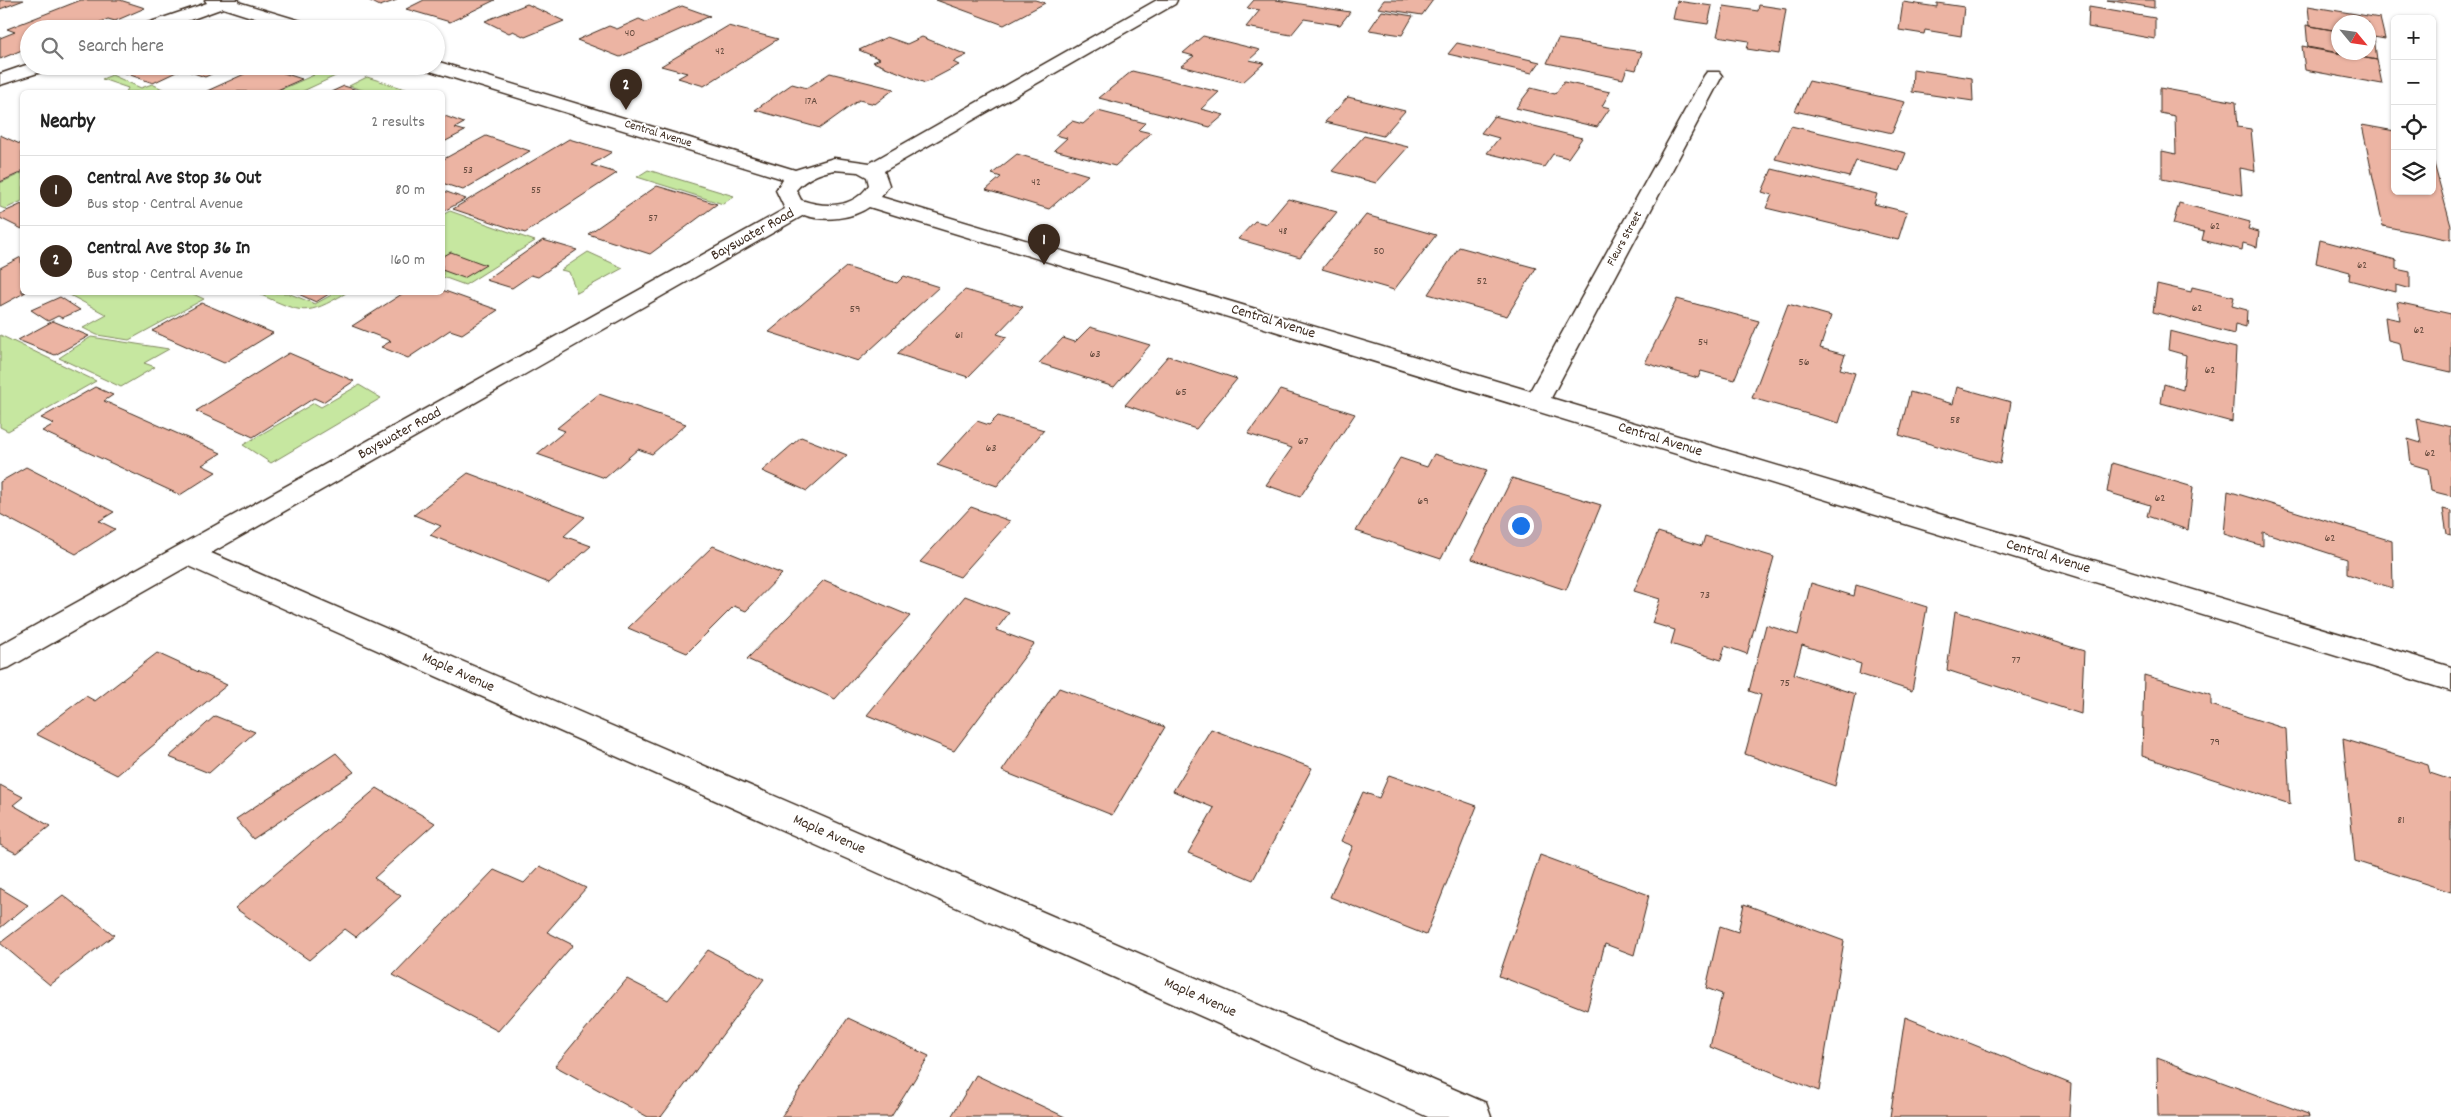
<!DOCTYPE html>
<meta charset="utf-8">
<style>
body{margin:0;font-family:Dekko,sans-serif;background:#f6f6f6;color:#222}
.controls{position:absolute;right:15px;top:15px;display:grid;overflow:hidden;border-radius:8px;box-shadow:0 1px 4px #0004}
.controls button{width:45px;height:45px;display:grid;place-items:center;padding:0;border:0;border-bottom:1px solid #e0e0e0;background:#fff;color:#222;font:25px sans-serif}
.compass{position:absolute;left:2331px;top:15px;width:45px;height:45px;border-radius:50%;background:#fff;box-shadow:0 1px 4px #0004;rotate:119deg}
.you{position:absolute;left:1520px;top:525px;width:18px;height:18px;margin:-12px;border:4px solid #fff;border-radius:50%;background:#1a73e8;box-shadow:0 0 0 8px #1a73e833}
.badge{display:grid;place-items:center;width:32px;height:32px;border-radius:50%;background:#3b2a1e;color:#fff;font-size:16px;font-weight:700}
.pin{position:absolute;translate:-50% -41px;filter:drop-shadow(0 1px 2px #0008)}
.pin::after{content:'';position:absolute;top:26px;width:18px;height:15px;background:inherit;clip-path:polygon(0 0,100% 0,50% 100%)}
.list{margin:0;padding:0;list-style:none}
h2{display:flex;justify-content:space-between;align-items:center;height:65px;margin:0;padding:0 20px;font-size:21px}
h2 small{font-size:16px;font-weight:400;color:#767676}
.list li{display:grid;grid-template-columns:32px 1fr auto;gap:15px;align-items:center;box-sizing:border-box;height:70px;padding:0 20px;border-top:1px solid #e0e0e0}
.list b{display:block;font-size:19px;white-space:nowrap}
.list p{margin:0;font-size:16px;white-space:nowrap;color:#767676}
.list em{font-size:16px;font-style:normal;color:#767676}
.icon{flex:none;width:28px;height:28px;fill:none;stroke:currentColor;stroke-width:2;stroke-linecap:round;stroke-linejoin:round}
.map{position:relative;flex:none;width:2451px;height:1117px;overflow:hidden}
.search{position:absolute;background:#fff;box-shadow:0 1px 4px #0004;left:20px;top:20px;width:425px;height:55px;display:flex;align-items:center;gap:12px;box-sizing:border-box;padding:0 18px;border-radius:28px;color:#767676;font-size:19px}
.panel{position:absolute;background:#fff;box-shadow:0 1px 4px #0004;left:20px;top:90px;width:425px;height:205px;border-radius:8px}
.map>svg:first-child{display:block}
</style>
<div class="map">
<svg width="2451" height="1117" viewBox="0 0 2451 1117">
<rect width="100%" height="100%" fill="#fff"/>
<filter id="ink" filterUnits="userSpaceOnUse"><feTurbulence type="fractalNoise" baseFrequency=".02" numOctaves="2"/><feDisplacementMap in="SourceGraphic" scale="10" xChannelSelector="R" yChannelSelector="G"/><feConvolveMatrix kernelMatrix="1 2 1 2 8 2 1 2 1" color-interpolation-filters="sRGB"/></filter>
<g filter="url(#ink)">
<path fill="#c6e7a0" stroke="#80885f" d="M 291,66 L 327,66 L 344,72 L 301,92 L 275,92 L 314,75 Z
M 112,75 L 141,88 L 152,84 L 167,91 L 126,92 L 128,88 L 102,79 Z
M 367,77 L 415,92 L 369,92 L 349,86 Z
M 648,170 L 734,196 L 723,204 L 637,177 Z
M 22,173 L 22,201 L 5,209 L 0,207 L 0,183 Z
M 450,211 L 535,241 L 465,285 L 443,277 L 442,215 Z
M 588,252 L 623,268 L 577,293 L 569,272 L 561,270 Z
M 189,292 L 204,299 L 129,340 L 97,335 L 83,328 L 107,315 L 66,293 Z
M 265,293 L 288,293 L 315,304 L 335,293 L 346,293 C 305,317 303,313 261,295 Z
M 0,335 L 96,381 L 8,431 L 0,427 Z
M 91,337 L 169,349 L 144,363 L 155,367 L 121,387 L 59,358 Z
M 359,385 L 381,398 L 271,463 L 243,445 L 314,403 L 321,407 Z"/>
<path fill="#ecb4a3" stroke="#3b2a1e" d="M 0,0 L 24,0 L 0,9 Z
M 81,0 L 120,0 L 145,8 L 115,21 L 108,19 L 83,29 L 29,29 L 29,51 L 22,50 L 0,59 L 0,38 L 15,32 L 7,29 Z
M 368,0 L 397,0 L 380,6 Z
M 424,0 L 495,0 L 450,22 L 406,9 Z
M 936,0 L 1035,0 L 1045,3 L 1004,25 Z
M 1254,0 L 1276,0 L 1350,12 L 1340,25 L 1304,19 L 1291,35 L 1246,27 L 1260,10 L 1247,8 Z
M 1384,0 L 1433,0 L 1422,15 L 1378,8 Z
M 2107,0 L 2154,0 L 2154,8 Z
M 1677,1 L 1712,6 L 1708,24 L 1673,19 Z
M 1903,2 L 1937,7 L 1937,3 L 1964,7 L 1961,36 L 1925,30 L 1924,34 L 1899,30 Z
M 527,4 L 564,21 L 525,37 L 513,31 L 509,33 L 485,21 Z
M 1759,5 L 1786,9 L 1779,54 L 1747,49 L 1749,41 L 1717,36 L 1724,6 L 1758,11 Z
M 682,6 L 710,16 L 620,57 L 577,40 L 609,26 L 617,29 L 639,19 L 646,22 Z
M 2308,6 L 2380,18 L 2385,39 L 2368,36 L 2368,22 L 2338,22 L 2338,31 L 2310,26 Z
M 2089,7 L 2155,18 L 2155,39 L 2088,27 Z
M 1382,11 L 1413,16 L 1402,35 L 1369,30 Z
M 2306,25 L 2338,31 L 2338,52 L 2368,52 L 2368,36 L 2374,37 L 2377,60 L 2308,48 Z
M 728,26 L 778,39 L 704,86 L 678,78 L 687,73 L 661,66 Z
M 1203,36 L 1260,50 L 1249,60 L 1264,63 L 1243,82 L 1181,66 L 1194,56 L 1183,53 Z
M 887,37 L 907,44 L 922,37 L 967,55 L 953,62 L 959,65 L 925,83 L 873,62 L 880,59 L 859,50 Z
M 1558,39 L 1642,52 L 1636,70 L 1627,68 L 1623,79 L 1547,63 Z
M 1457,43 L 1540,62 L 1532,73 L 1448,54 Z
M 2302,46 L 2377,60 L 2382,84 L 2305,70 Z
M 127,66 L 189,66 L 153,83 L 122,72 L 132,68 Z
M 193,66 L 229,66 L 205,77 L 185,70 Z
M 262,66 L 302,79 L 273,92 L 207,91 Z
M 1913,69 L 1972,78 L 1973,101 L 1912,92 Z
M 1132,71 L 1219,92 L 1201,109 L 1224,115 L 1210,127 L 1099,98 Z
M 830,73 L 894,89 L 875,104 L 859,100 L 820,128 L 755,110 L 792,84 L 807,88 Z
M 1809,81 L 1905,102 L 1892,133 L 1795,111 Z
M 1564,82 L 1610,92 L 1602,106 L 1610,108 L 1597,127 L 1516,108 L 1531,88 L 1555,94 Z
M 344,86 L 364,92 L 331,92 Z
M 2160,88 L 2236,102 L 2238,127 L 2251,129 L 2255,171 L 2240,168 L 2242,195 L 2162,179 L 2162,151 L 2176,154 L 2175,116 L 2160,113 Z
M 1348,97 L 1405,111 L 1383,136 L 1325,122 Z
M 1098,111 L 1145,123 L 1138,130 L 1151,133 L 1115,166 L 1054,150 L 1067,138 L 1055,135 L 1072,121 L 1083,124 Z
M 442,115 L 464,123 L 455,128 L 465,131 L 442,143 Z
M 1494,116 L 1582,138 L 1568,158 L 1553,154 L 1544,167 L 1487,153 L 1499,138 L 1481,133 Z
M 2362,125 L 2395,131 L 2395,191 L 2432,191 L 2432,156 L 2451,226 L 2451,240 L 2383,226 Z
M 1791,126 L 1906,153 L 1899,171 L 1856,161 L 1849,177 L 1775,159 Z
M 0,135 L 22,145 L 22,172 L 0,182 Z
M 486,136 L 530,151 L 463,190 L 442,183 L 442,160 Z
M 1364,136 L 1408,147 L 1376,183 L 1332,171 Z
M 569,139 L 612,152 L 591,165 L 617,173 L 525,233 L 453,209 Z
M 1017,154 L 1088,175 L 1049,209 L 986,190 L 1001,177 L 992,174 Z
M 1772,169 L 1877,194 L 1874,204 L 1907,212 L 1898,240 L 1766,208 L 1772,195 L 1762,192 Z
M 657,186 L 717,204 L 650,254 L 588,234 Z
M 444,191 L 466,199 L 442,212 Z
M 1288,199 L 1337,212 L 1300,257 L 1238,239 L 1255,221 L 1267,224 Z
M 2179,203 L 2250,222 L 2248,229 L 2259,232 L 2257,247 L 2243,243 L 2242,250 L 2202,240 L 2204,232 L 2173,224 Z
M 22,204 L 22,229 L 0,218 L 0,214 Z
M 1366,215 L 1436,235 L 1394,290 L 1322,269 Z
M 543,240 L 577,250 L 538,277 L 531,275 L 512,288 L 486,280 Z
M 2320,240 L 2396,260 L 2396,269 L 2410,272 L 2410,289 L 2396,285 L 2396,292 L 2349,280 L 2350,272 L 2316,263 Z
M 1459,247 L 1536,268 L 1507,316 L 1428,294 Z
M 451,252 L 486,265 L 464,278 L 442,270 L 442,257 Z
M 21,257 L 22,292 L 26,292 L 0,306 L 0,268 Z
M 846,267 L 897,283 L 904,276 L 939,287 L 858,361 L 769,332 Z
M 2157,284 L 2191,292 L 2192,287 L 2234,297 L 2232,306 L 2247,310 L 2246,327 L 2235,324 L 2234,334 L 2153,312 Z
M 442,290 L 498,310 L 462,334 L 450,330 L 408,358 L 381,347 L 391,341 L 352,326 L 405,292 L 442,292 Z
M 965,290 L 1023,307 L 997,334 L 1007,337 L 968,377 L 897,354 Z
M 294,292 L 332,292 L 316,302 Z
M 60,297 L 80,310 L 62,318 L 58,316 L 48,321 L 31,310 Z
M 1677,299 L 1759,321 L 1734,380 L 1701,371 L 1698,378 L 1645,363 Z
M 2397,302 L 2451,314 L 2451,372 L 2403,361 L 2400,343 L 2388,340 L 2385,317 L 2400,320 Z
M 202,303 L 273,333 L 224,363 L 152,331 Z
M 1788,304 L 1831,316 L 1820,348 L 1845,355 L 1840,369 L 1855,373 L 1839,423 L 1752,398 Z
M 53,321 L 89,336 L 55,355 L 18,340 Z
M 1090,327 L 1150,345 L 1114,387 L 1039,363 L 1063,338 L 1075,342 Z
M 2170,331 L 2236,348 L 2232,422 L 2161,403 L 2164,384 L 2183,390 L 2186,355 L 2168,350 Z
M 289,353 L 354,381 L 323,402 L 314,398 L 253,437 L 196,411 Z
M 1168,356 L 1237,379 L 1196,429 L 1125,405 Z
M 95,387 L 113,395 L 104,401 L 221,453 L 202,465 L 216,472 L 180,495 L 42,431 L 54,424 L 41,418 Z
M 1957,387 L 2011,402 L 2000,464 L 1899,435 L 1910,392 L 1953,404 Z
M 1280,390 L 1355,414 L 1300,497 L 1266,485 L 1292,448 L 1248,434 Z
M 599,394 L 686,424 L 652,454 L 638,449 L 605,478 L 537,454 L 565,431 L 557,428 Z
M 998,416 L 1044,430 L 997,486 L 937,465 L 977,421 L 989,425 Z
M 2417,419 L 2451,427 L 2451,496 L 2431,491 L 2428,469 L 2411,464 L 2408,439 L 2421,443 Z
M 801,437 L 847,455 L 807,491 L 762,471 Z
M 1434,454 L 1487,470 L 1441,559 L 1356,531 L 1400,458 L 1427,467 Z
M 2112,463 L 2193,487 L 2188,530 L 2147,516 L 2150,505 L 2107,492 Z
M 26,467 L 114,512 L 99,521 L 115,529 L 76,554 L 0,514 L 0,482 Z
M 468,473 L 585,517 L 564,536 L 591,546 L 549,583 L 430,535 L 441,526 L 414,515 Z
M 1512,478 L 1601,505 L 1566,590 L 1472,559 Z
M 2228,491 L 2392,541 L 2393,588 L 2347,574 L 2347,559 L 2263,532 L 2263,546 L 2224,534 Z
M 971,507 L 1010,521 L 960,577 L 920,562 Z
M 2443,509 L 2451,511 L 2451,535 L 2447,534 Z
M 1658,532 L 1702,546 L 1705,536 L 1774,557 L 1747,654 L 1725,646 L 1721,660 L 1671,644 L 1675,630 L 1652,623 L 1660,599 L 1634,591 Z
M 713,546 L 782,574 L 746,611 L 734,606 L 687,653 L 628,628 Z
M 824,580 L 910,616 L 835,699 L 747,659 Z
M 1811,583 L 1854,596 L 1856,585 L 1927,607 L 1912,691 L 1859,674 L 1861,664 L 1802,645 L 1794,674 L 1855,694 L 1835,786 L 1745,754 L 1761,695 L 1749,691 L 1766,625 L 1798,635 Z
M 965,596 L 1009,613 L 996,630 L 1034,644 L 954,751 L 867,715 Z
M 1955,611 L 2084,651 L 2081,714 L 1947,670 Z
M 157,653 L 227,685 L 117,775 L 36,734 L 86,696 L 95,701 Z
M 2144,675 L 2211,695 L 2211,705 L 2286,729 L 2290,804 L 2142,756 Z
M 1059,688 L 1165,727 L 1112,815 L 1002,771 Z
M 215,716 L 255,732 L 209,773 L 169,757 Z
M 1211,729 L 1312,768 L 1253,880 L 1188,853 L 1214,808 L 1173,791 Z
M 2343,739 L 2428,765 L 2430,773 L 2451,780 L 2451,892 L 2355,861 Z
M 336,753 L 354,772 L 253,839 L 236,819 Z
M 1389,775 L 1477,806 L 1426,935 L 1330,897 L 1353,846 L 1341,841 L 1363,792 L 1379,798 Z
M 0,785 L 23,797 L 13,805 L 50,826 L 16,853 L 0,845 Z
M 377,788 L 435,823 L 374,878 L 401,896 L 356,937 L 345,929 L 309,960 L 235,908 Z
M 1540,855 L 1649,895 L 1634,955 L 1605,944 L 1587,1010 L 1499,976 Z
M 540,866 L 586,888 L 547,932 L 573,945 L 498,1031 L 393,975 L 494,870 L 524,883 Z
M 0,888 L 28,905 L 0,928 Z
M 63,895 L 114,935 L 50,985 L 0,943 Z
M 1744,904 L 1844,941 L 1819,1091 L 1710,1047 L 1722,994 L 1706,988 L 1720,926 L 1738,932 Z
M 708,950 L 764,979 L 661,1117 L 648,1117 L 555,1066 L 627,979 L 668,1000 Z
M 1905,1017 L 2071,1084 L 2069,1117 L 1890,1117 Z
M 848,1018 L 929,1056 L 891,1117 L 781,1117 Z
M 2157,1058 L 2308,1114 L 2309,1117 L 2158,1117 Z
M 976,1075 L 1065,1117 L 951,1117 Z"/>
<g fill="none" stroke-linecap="round" stroke-linejoin="round">
<defs>
<path id="minor" d="M 205,0 L 239,0 L 238,2 L 314,25 L 316,29 L 289,29 L 223,8 L 165,29 L 140,29 L 142,25 L 207,3 Z
M 1157,0 L 1177,0 L 1175,4 L 884,171 L 889,185 L 881,197 L 1530,391 L 1704,76 L 1707,72 L 1719,72 L 1722,76 L 1551,398 L 2451,667 L 2451,691 L 869,207 C 852,219 824,222 804,215 L 211,553 L 1486,1103 L 1491,1117 L 1428,1117 L 188,566 L 10,667 L 0,670 L 0,645 L 785,209 L 776,190 L 783,179 L 427,70 L 424,66 L 436,66 L 436,61 L 439,62 L 795,170 L 834,158 L 870,163 ZM 834,170 L 858,172 L 867,177 L 869,185 C 853,209 825,208 801,200 L 796,190 C 806,178 819,173 834,170 Z
M 29,64 L 29,66 L 50,66 L 47,70 L 0,85 L 0,74 Z"/>
</defs>
<use href="#minor" stroke="#3b2a1e" stroke-width="3"/>
<use href="#minor" fill="#fff" fill-rule="evenodd"/>
</g>
</g>
<g text-anchor="middle" dominant-baseline="central" stroke-width="4" stroke-linejoin="round" paint-order="stroke">
<g font-size="11" fill="#674c3f">
<text x="630" y="34">40</text>
<text x="720" y="52">42</text>
<text x="811" y="102">17A</text>
<text x="468" y="171">53</text>
<text x="1036" y="183">42</text>
<text x="536" y="191">55</text>
<text x="653" y="219">57</text>
<text x="2215" y="227">62</text>
<text x="1283" y="232">48</text>
<text x="1379" y="252">50</text>
<text x="2362" y="266">62</text>
</g>
<g font-size="12" fill="#3b2a1e" stroke="#fff">
<text transform="translate(658 134) rotate(17)">Central Avenue</text>
<text transform="translate(1625 239) rotate(-61)">Fleurs Street</text>
</g>
<g font-size="12" fill="#674c3f">
<text x="1482" y="281">52</text>
<text x="2197" y="308">62</text>
<text x="855" y="309">59</text>
<text x="2419" y="330">62</text>
<text x="959" y="335">61</text>
<text x="1703" y="342">54</text>
<text x="1095" y="354">63</text>
<text x="1804" y="362">56</text>
<text x="2210" y="370">62</text>
<text x="1181" y="392">65</text>
<text x="1955" y="420">58</text>
<text x="1303" y="441">67</text>
<text x="991" y="448">63</text>
<text x="2430" y="453">62</text>
<text x="2160" y="498">62</text>
<text x="1423" y="501">69</text>
<text x="2330" y="538">62</text>
<text x="1705" y="595">73</text>
<text x="2016" y="660">77</text>
<text x="1785" y="683">75</text>
<text x="2215" y="742">79</text>
<text x="2401" y="820">81</text>
</g>
<g font-size="15" fill="#3b2a1e" stroke="#fff">
<text transform="translate(753 235) rotate(-29)">Bayswater Road</text>
<text transform="translate(1273 322) rotate(17)">Central Avenue</text>
<text transform="translate(400 434) rotate(-29)">Bayswater Road</text>
<text transform="translate(1660 440) rotate(17)">Central Avenue</text>
<text transform="translate(2048 557) rotate(17)">Central Avenue</text>
<text transform="translate(458 673) rotate(24)">Maple Avenue</text>
<text transform="translate(829 835) rotate(24)">Maple Avenue</text>
<text transform="translate(1200 998) rotate(24)">Maple Avenue</text>
</g>
</g>
</svg>
<div class="controls">
<button>+</button>
<button>−</button>
<button><svg class="icon" aria-label="locate" viewBox="0 0 24 24"><circle cx="12" cy="12" r="6"/><path d="M12 2v4M12 18v4M2 12h4M18 12h4"/></svg></button>
<button><svg class="icon" aria-label="layers" viewBox="0 0 24 24"><path d="M12 4l9 5-9 5-9-5zM3 14l9 5 9-5"/></svg></button>
</div>
<svg class="compass" viewBox="-18 -18 36 36"><path d="M0-13l5 13h-10z" fill="#e53935"/><path d="M0 13l5-13h-10z" fill="#767676"/></svg>
<div class="you"></div>
<div class="pin badge" style="left:1044px;top:265px">1</div>
<div class="pin badge" style="left:626px;top:110px">2</div>
<div class="search"><svg class="icon" aria-label="search" viewBox="0 0 24 24"><circle cx="10" cy="10" r="6"/><path d="M15 15l6 6"/></svg>Search here</div>
<section class="panel">
<h2>Nearby<small>2 results</small></h2>
<ul class="list">
<li><span class="badge">1</span><div><b>Central Ave Stop 36 Out</b><p>Bus stop · Central Avenue</p></div><em>80 m</em></li>
<li><span class="badge">2</span><div><b>Central Ave Stop 36 In</b><p>Bus stop · Central Avenue</p></div><em>160 m</em></li>
</ul>
</section>
</div>
